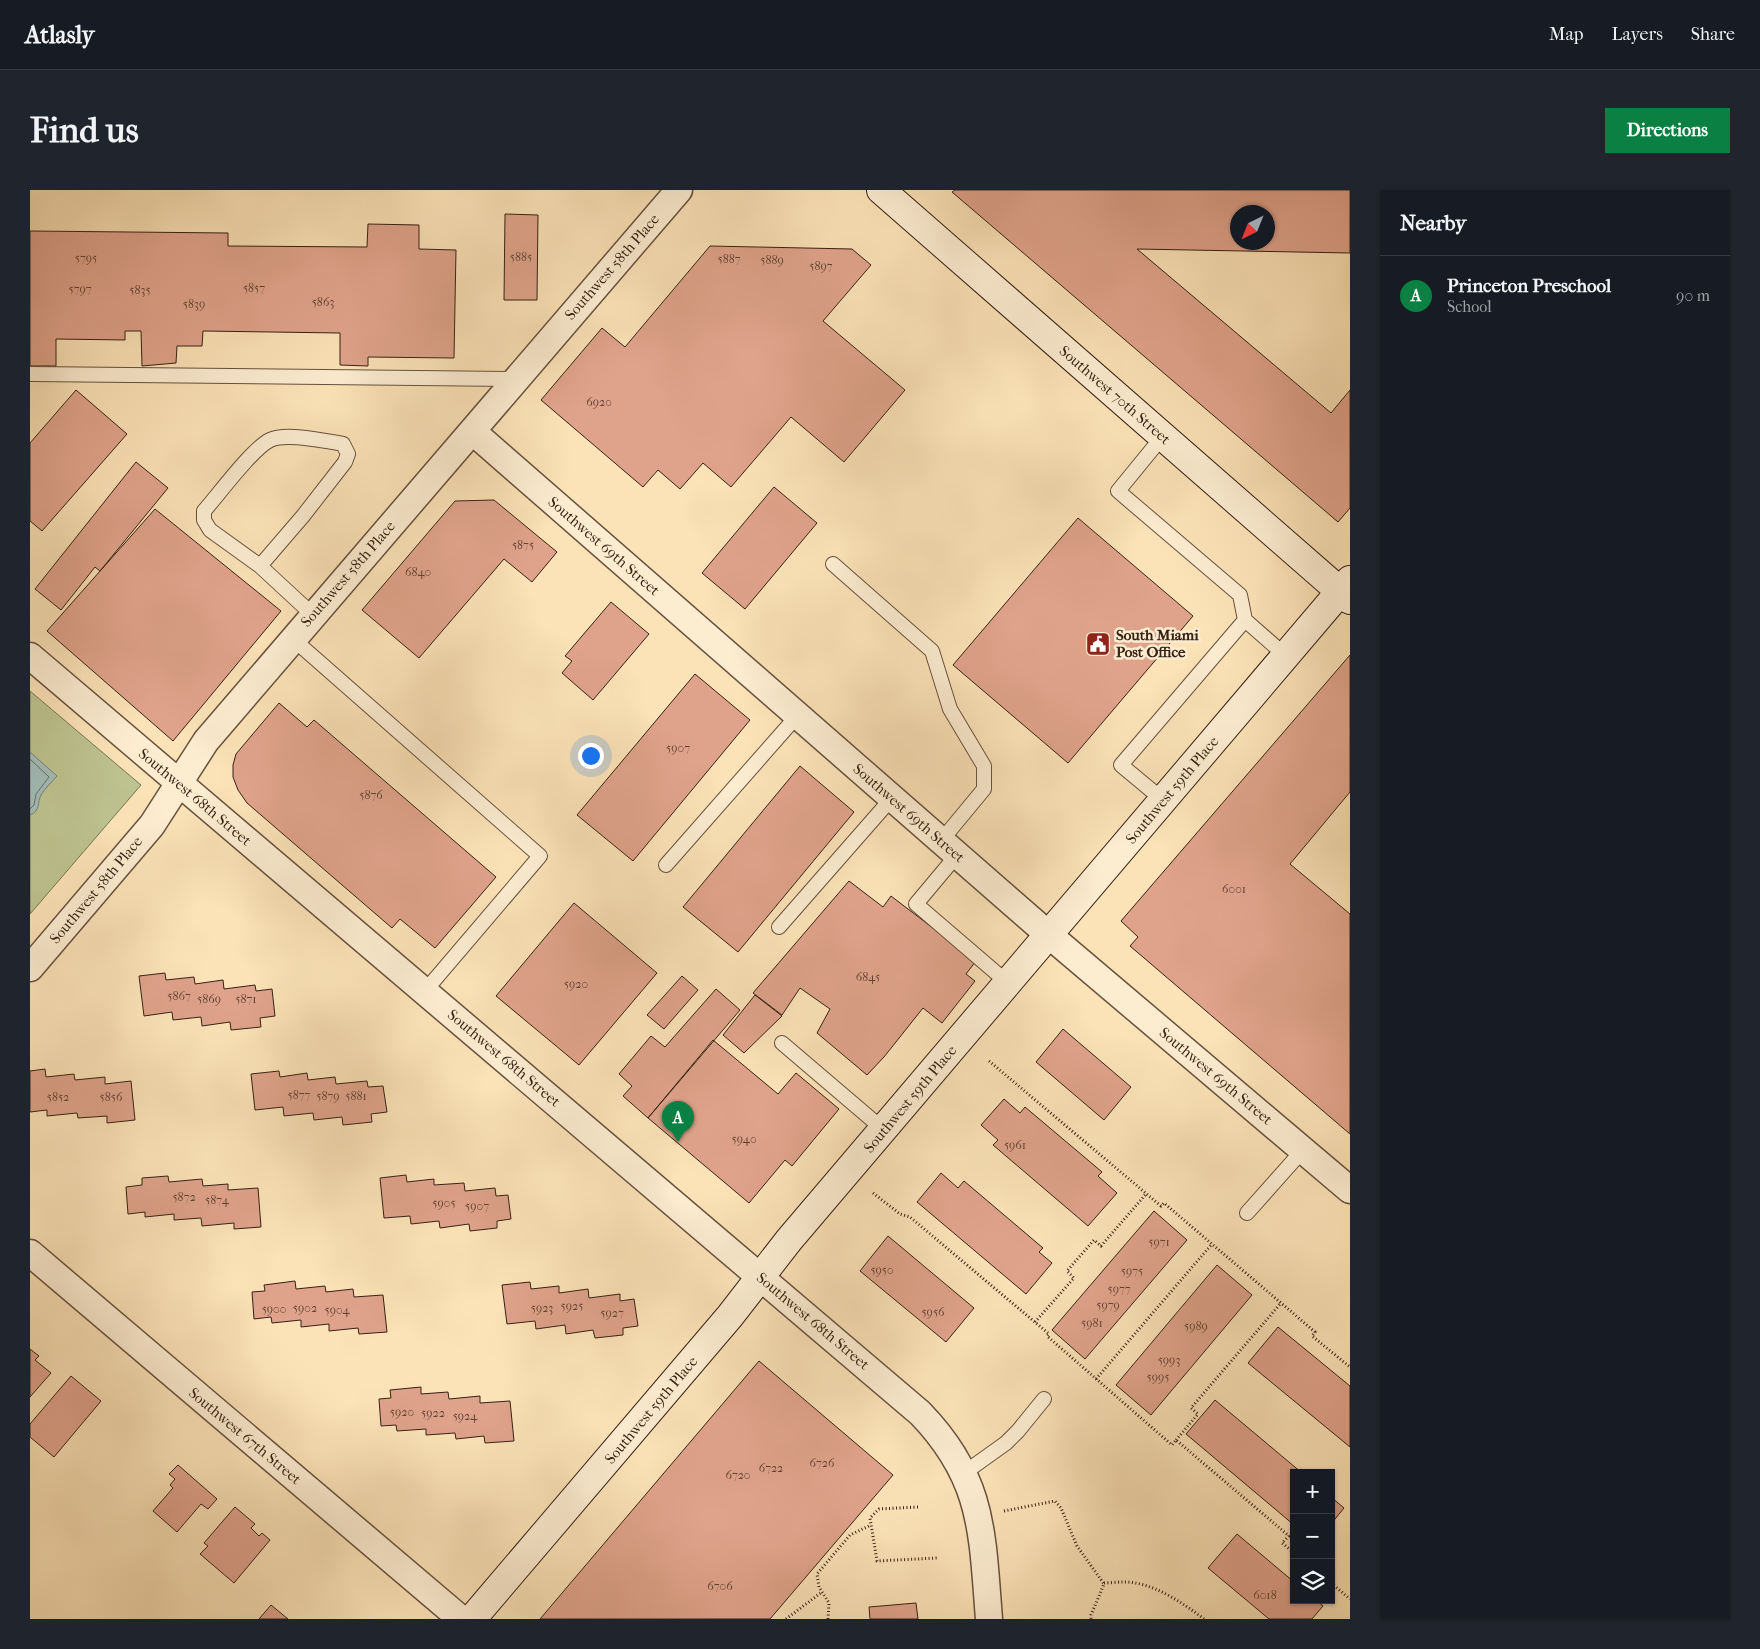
<!DOCTYPE html>
<meta charset="utf-8">
<style>
body{margin:0;font-family:"IM FELL French Canon",serif;background:#20242c;color:#f1f3f6}
.controls{position:absolute;right:15px;bottom:15px;display:grid;overflow:hidden;border-radius:0px;box-shadow:0 1px 4px #0004}
.controls button{width:45px;height:45px;display:grid;place-items:center;padding:0;border:0;border-bottom:1px solid #363941;background:#171b24;color:#f1f3f6;font:25px sans-serif}
.compass{position:absolute;left:1200px;top:15px;width:45px;height:45px;border-radius:50%;background:#171b24;box-shadow:0 1px 4px #0004;rotate:223deg}
.you{position:absolute;left:560px;top:565px;width:18px;height:18px;margin:-12px;border:4px solid #fff;border-radius:50%;background:#1a73e8;box-shadow:0 0 0 8px #1a73e833}
.badge{display:grid;place-items:center;width:32px;height:32px;border-radius:50%;background:#0b8043;color:#fff;font-size:16px;font-weight:700}
.pin{position:absolute;translate:-50% -41px;filter:drop-shadow(0 1px 2px #0008)}
.pin::after{content:'';position:absolute;top:26px;width:18px;height:15px;background:inherit;clip-path:polygon(0 0,100% 0,50% 100%)}
.list{margin:0;padding:0;list-style:none}
h2{display:flex;justify-content:space-between;align-items:center;height:65px;margin:0;padding:0 20px;font-size:21px}
h2 small{font-size:16px;font-weight:400;color:#9ea1a6}
.list li{display:grid;grid-template-columns:32px 1fr auto;gap:15px;align-items:center;box-sizing:border-box;height:80px;padding:0 20px;border-top:1px solid #363941}
.list b{display:block;font-size:19px;white-space:nowrap}
.list p{margin:0;font-size:16px;white-space:nowrap;color:#9ea1a6}
.list em{font-size:16px;font-style:normal;color:#9ea1a6}
.icon{flex:none;width:28px;height:28px;fill:none;stroke:currentColor;stroke-width:2;stroke-linecap:round;stroke-linejoin:round}
.map{position:relative;flex:none;width:1320px;height:1429px;overflow:hidden;border-radius:0px}
header{display:flex;align-items:center;gap:30px;box-sizing:border-box;height:70px;padding:0 25px;background:#171b24;border-bottom:1px solid #363941}
header strong{font-size:24px}
nav{display:flex;gap:28px;margin-inline-start:auto;font-size:18px}
.intro{display:flex;align-items:center;justify-content:space-between;box-sizing:border-box;height:120px;padding:0 30px}
h1{margin:0;font-size:35px}
.button{padding:12px 22px;border-radius:0px;background:#0b8043;color:#fff;font-size:18px;font-weight:700}
main{display:flex;gap:30px;padding:0 30px}
aside{flex:1;background:#171b24;border-radius:0px;box-shadow:0 1px 4px #0004}
.map>svg:first-child{display:block}
</style>
<header>
<strong>Atlasly</strong>
<nav><a>Map</a><a>Layers</a><a>Share</a></nav>
</header>
<div class="intro"><h1>Find us</h1><a class="button">Directions</a></div>
<main>
<div class="map">
<svg width="1320" height="1429" viewBox="0 0 1320 1429">
<rect width="100%" height="100%" fill="#fbe2b7"/>
<filter id="stains"><feTurbulence type="fractalNoise" baseFrequency=".004" numOctaves="4"/><feColorMatrix values="0 0 0 0 .2 0 0 0 0 .09 0 0 0 0 .02 0 0 0 .5 -.17"/></filter>
<radialGradient id="worn" r=".72"><stop offset=".6" stop-color="#630" stop-opacity="0"/><stop offset="1" stop-color="#630" stop-opacity=".3"/></radialGradient>
<path fill="#bdc38f" stroke="#7a7252" d="M 0,501 L 111,595 L 0,724 Z"/>
<path fill="#a2bcb8" stroke="#777e76" d="M 0,562 L 27,586 C 22,592 15,598 11,605 C 7,612 11,621 0,625 Z"/>
<g fill="none" stroke-linecap="round" stroke-linejoin="round">
<path stroke="#6c6e66" stroke-width="1" d="M 0,569 L 19,587 L 6,604 L 4,615 L 0,619"/>
</g>
<path fill="#dfa38b" stroke="#362114" fill-rule="evenodd" d="M 925,0 L 1320,0 L 1320,63 L 1107,59 L 1301,223 L 1320,200 L 1320,318 L 1308,332 L 922,2 ZM 1208,22 L 1238,22 L 1238,52 L 1208,52 Z
M 475,24 L 508,25 L 507,110 L 474,110 Z
M 338,34 L 389,35 L 389,59 L 426,60 L 424,168 L 338,167 L 338,176 L 310,175 L 310,143 L 173,141 L 172,156 L 147,156 L 146,173 L 112,176 L 111,141 L 95,141 L 95,150 L 26,149 L 26,176 L 0,176 L 0,41 L 198,43 L 198,56 L 337,57 Z
M 680,56 L 822,59 L 841,75 L 793,131 L 875,200 L 814,272 L 761,227 L 701,297 L 673,273 L 650,299 L 628,280 L 613,297 L 511,210 L 572,138 L 595,157 Z
M 46,200 L 97,244 L 12,341 L 0,331 L 0,253 Z
M 106,272 L 138,298 L 70,381 L 65,377 L 31,420 L 5,399 Z
M 744,297 L 787,333 L 715,419 L 672,383 Z
M 464,310 L 527,362 L 502,392 L 474,369 L 389,468 L 332,420 L 425,311 Z
M 125,319 L 251,421 L 143,551 L 17,441 Z
M 1048,328 L 1163,426 L 1038,573 L 923,475 Z
M 581,412 L 619,444 L 563,510 L 532,483 L 542,471 L 535,466 Z
M 1320,465 L 1320,602 L 1260,674 L 1320,724 L 1320,944 L 1100,756 L 1108,747 L 1091,731 Z
M 665,484 L 720,530 L 603,671 L 547,625 Z
M 249,513 L 277,537 L 284,530 L 466,687 L 405,758 L 370,729 L 362,738 L 217,613 L 208,600 L 203,587 L 203,575 L 206,564 Z
M 770,576 L 824,622 L 708,762 L 653,717 Z
M 819,691 L 853,717 L 861,706 L 946,771 L 936,784 L 945,791 L 912,833 L 893,818 L 854,867 L 837,885 L 787,843 L 800,819 L 770,798 L 752,825 L 723,803 Z
M 544,713 L 627,783 L 549,875 L 466,806 Z
M 135,783 L 136,790 L 164,787 L 165,794 L 193,790 L 194,799 L 225,795 L 226,801 L 242,799 L 245,826 L 230,828 L 231,837 L 201,840 L 200,832 L 172,836 L 171,827 L 143,830 L 142,822 L 114,826 L 109,786 Z
M 652,786 L 668,800 L 634,839 L 617,825 Z
M 686,799 L 710,820 L 618,928 L 593,906 L 602,896 L 589,884 L 621,846 L 635,857 Z
M 725,805 L 752,826 L 714,863 L 693,845 Z
M 1033,839 L 1101,897 L 1074,930 L 1006,872 Z
M 683,850 L 748,904 L 766,883 L 809,919 L 762,976 L 755,970 L 719,1013 L 618,928 Z
M 15,879 L 16,887 L 44,884 L 45,890 L 75,887 L 75,894 L 101,891 L 105,930 L 77,933 L 77,926 L 48,928 L 47,923 L 17,926 L 17,920 L 0,922 L 0,881 Z
M 249,881 L 250,887 L 277,883 L 278,890 L 305,887 L 306,894 L 337,891 L 338,897 L 353,896 L 357,922 L 341,924 L 342,932 L 313,935 L 312,927 L 284,930 L 283,923 L 254,926 L 253,917 L 225,920 L 221,884 Z
M 974,909 L 990,923 L 995,917 L 1072,982 L 1068,986 L 1087,1003 L 1058,1036 L 963,955 L 968,950 L 951,935 Z
M 911,983 L 928,998 L 934,991 L 1013,1058 L 1009,1062 L 1022,1073 L 996,1104 L 887,1012 Z
M 376,985 L 377,992 L 404,989 L 404,995 L 434,993 L 435,1001 L 465,998 L 466,1006 L 478,1005 L 481,1029 L 467,1031 L 467,1038 L 440,1041 L 439,1034 L 410,1038 L 409,1031 L 381,1034 L 380,1026 L 354,1028 L 350,988 Z
M 138,986 L 139,992 L 172,989 L 173,996 L 198,994 L 198,1000 L 228,998 L 231,1037 L 204,1039 L 204,1033 L 172,1036 L 171,1028 L 144,1030 L 144,1024 L 115,1027 L 115,1022 L 98,1024 L 96,997 L 112,995 L 112,988 Z
M 1124,1021 L 1157,1050 L 1055,1169 L 1022,1140 Z
M 858,1046 L 944,1118 L 916,1152 L 830,1081 Z
M 1187,1075 L 1222,1105 L 1121,1225 L 1086,1195 Z
M 265,1091 L 266,1099 L 295,1096 L 296,1102 L 323,1099 L 324,1107 L 353,1105 L 357,1142 L 329,1144 L 328,1138 L 299,1141 L 299,1134 L 271,1137 L 271,1130 L 242,1133 L 241,1127 L 224,1129 L 222,1102 L 235,1101 L 234,1095 Z
M 500,1092 L 501,1099 L 529,1096 L 529,1103 L 558,1099 L 559,1108 L 590,1104 L 590,1111 L 604,1109 L 608,1136 L 593,1138 L 593,1145 L 565,1148 L 563,1140 L 536,1144 L 535,1135 L 506,1139 L 505,1131 L 477,1134 L 472,1095 Z
M 1248,1137 L 1320,1196 L 1320,1257 L 1218,1173 Z
M 0,1159 L 9,1166 L 5,1170 L 21,1183 L 0,1207 Z
M 729,1171 L 863,1285 L 740,1429 L 510,1429 Z
M 41,1186 L 71,1211 L 24,1267 L 0,1247 L 0,1234 Z
M 391,1197 L 391,1204 L 418,1202 L 419,1209 L 450,1206 L 450,1213 L 480,1211 L 484,1251 L 455,1253 L 454,1246 L 426,1249 L 425,1243 L 396,1245 L 396,1239 L 367,1241 L 366,1235 L 351,1236 L 349,1209 L 361,1208 L 360,1200 Z
M 1185,1210 L 1272,1283 L 1264,1283 L 1264,1335 L 1156,1244 Z
M 148,1275 L 187,1309 L 178,1319 L 171,1314 L 147,1342 L 123,1321 L 143,1298 L 140,1295 L 145,1289 L 139,1284 Z
M 1301,1307 L 1314,1318 L 1301,1334 Z
M 205,1317 L 225,1334 L 221,1338 L 229,1346 L 232,1343 L 240,1350 L 204,1393 L 170,1364 L 178,1356 L 174,1353 Z
M 1207,1344 L 1264,1392 L 1264,1410 L 1286,1410 L 1293,1416 L 1282,1429 L 1239,1429 L 1178,1378 Z
M 886,1413 L 888,1429 L 840,1429 L 839,1417 Z
M 241,1415 L 258,1429 L 229,1429 Z"/>
<g fill="none" stroke-linecap="round" stroke-linejoin="round">
<defs>
<path id="lane" d="M 0,184 L 487,189
M 1133,246 L 1088,301 L 1210,405 L 1215,430 L 1091,575 L 1133,610
M 803,374 L 902,461 L 920,519 L 954,576 L 954,599 L 911,651
M 230,376 L 273,326 L 315,272 L 318,264 L 313,254 C 296,251 256,242 240,250 C 222,259 189,304 174,321 L 174,330 L 180,340 L 230,376 L 283,425
M 1215,430 L 1256,466
M 263,449 L 510,666 L 395,801
M 927,665 L 886,714 L 978,793
M 636,675 L 767,526
M 749,737 L 862,608
M 752,853 L 854,940
M 1217,1023 L 1273,960
M 934,1283 L 976,1253 L 988,1241 L 1014,1209"/>
<path id="street" d="M 442,241 L 1019,745 L 1320,1000
M 0,466 L 890,1223 C 954,1289 952,1343 959,1429
M 0,778 L 122,635 L 176,551 L 649,0
M 0,1063 L 431,1429"/>
<path id="secondary" d="M 851,0 L 1320,410
M 442,1429 L 700,1126 L 759,1050 L 1320,390"/>
</defs>
<use href="#lane" stroke="#67513d" stroke-width="16"/>
<use href="#street" stroke="#67513d" stroke-width="29"/>
<use href="#secondary" stroke="#362114" stroke-width="30"/>
<path stroke="#362114" stroke-width="3" stroke-dasharray="1 2.5" stroke-linecap="butt" d="M 959,871 L 1131,1016 L 1134,1013 L 1285,1142 L 1282,1146 L 1320,1177
M 843,1003 L 870,1024 L 880,1027 L 1019,1144 L 1017,1146 L 1142,1255 L 1146,1250 L 1259,1346 L 1252,1353 L 1264,1363
M 1005,1132 L 1044,1088 L 1037,1081 L 1064,1050 L 1071,1056 L 1116,1004
M 1066,1189 L 1182,1054
M 1146,1250 L 1168,1224 L 1161,1218 L 1251,1113
M 888,1317 L 849,1319 L 840,1328 L 847,1371 L 907,1368
M 974,1321 L 1025,1311 L 1031,1318 L 1047,1356 L 1074,1394 L 1061,1425 L 1061,1429
M 1074,1393 C 1080,1393 1087,1392 1093,1392 C 1121,1391 1153,1413 1174,1429
M 1301,1393 L 1320,1409
M 756,1429 L 792,1402
M 798,1429 L 799,1413 L 789,1397 L 787,1384 L 820,1345 L 841,1335"/>
<use href="#lane" stroke="#fcecd0" stroke-width="14"/>
<use href="#street" stroke="#fcecd0" stroke-width="26"/>
<use href="#secondary" stroke="#fcecd0" stroke-width="28"/>
</g>
<defs>
<symbol id="civic-square" viewBox="-11 -11 22 22"><rect x="-9" y="-9" width="18" height="18" rx="4" fill="#8f2418" stroke="#fcecd0"/><path d="M-.6-6.5H3V-4.5H.6V-3L4-1V1h2V6H-6V1h2V-1L-.6-3ZM-1.2 2.5V6h2.4V2.5Z" fill="#fff"/></symbol>
</defs>
<g fill-rule="evenodd">
<use href="#civic-square" x="1054" y="440" width="28" height="28"/>
</g>
<g text-anchor="middle" dominant-baseline="central" stroke-width="5" stroke-linejoin="round" paint-order="stroke">
<g font-size="12" fill="#604232">
<text x="491" y="67">5885</text>
<text x="56" y="68">5795</text>
<text x="699" y="69">5887</text>
<text x="742" y="70">5889</text>
<text x="791" y="76">5897</text>
<text x="224" y="98">5857</text>
<text x="50" y="99">5797</text>
<text x="110" y="100">5835</text>
<text x="293" y="112">5863</text>
<text x="164" y="114">5839</text>
<text x="569" y="212">6920</text>
<text x="493" y="355">5875</text>
<text x="388" y="382">6840</text>
<text x="648" y="558">5907</text>
<text x="341" y="605">5876</text>
<text x="1204" y="699">6001</text>
<text x="838" y="787">6845</text>
<text x="546" y="794">5920</text>
<text x="149" y="806">5867</text>
<text x="179" y="809">5869</text>
<text x="216" y="809">5871</text>
<text x="269" y="905">5877</text>
<text x="298" y="906">5879</text>
<text x="326" y="906">5881</text>
<text x="28" y="907">5852</text>
<text x="81" y="907">5856</text>
<text x="714" y="949">5940</text>
<text x="985" y="955">5961</text>
<text x="154" y="1007">5872</text>
<text x="187" y="1010">5874</text>
<text x="414" y="1013">5905</text>
<text x="447" y="1016">5907</text>
<text x="1129" y="1052">5971</text>
<text x="852" y="1080">5950</text>
<text x="1102" y="1081">5975</text>
<text x="1089" y="1099">5977</text>
<text x="1078" y="1115">5979</text>
<text x="542" y="1116">5925</text>
<text x="275" y="1118">5902</text>
<text x="512" y="1118">5923</text>
<text x="244" y="1119">5900</text>
<text x="307" y="1120">5904</text>
<text x="903" y="1122">5956</text>
<text x="582" y="1123">5927</text>
<text x="1062" y="1133">5981</text>
<text x="1166" y="1136">5989</text>
<text x="1139" y="1170">5993</text>
<text x="1128" y="1187">5995</text>
<text x="372" y="1222">5920</text>
<text x="403" y="1223">5922</text>
<text x="435" y="1226">5924</text>
<text x="792" y="1273">6726</text>
<text x="741" y="1278">6722</text>
<text x="708" y="1285">6720</text>
<text x="690" y="1396">6706</text>
<text x="1235" y="1405">6018</text>
</g>
<g font-size="15" fill="#362114" stroke="#fcecd0">
<text transform="translate(582 77) rotate(-49)">Southwest 58th Place</text>
<text transform="translate(1085 205) rotate(41)">Southwest 70th Street</text>
<text transform="translate(574 356) rotate(41)">Southwest 69th Street</text>
<text transform="translate(318 384) rotate(-49)">Southwest 58th Place</text>
<text transform="translate(1142 600) rotate(-50)">Southwest 59th Place</text>
<text transform="translate(165 607) rotate(40)">Southwest 68th Street</text>
<text transform="translate(879 623) rotate(41)">Southwest 69th Street</text>
<text transform="translate(66 700) rotate(-50)">Southwest 58th Place</text>
<text transform="translate(474 868) rotate(40)">Southwest 68th Street</text>
<text transform="translate(1186 886) rotate(40)">Southwest 69th Street</text>
<text transform="translate(880 909) rotate(-50)">Southwest 59th Place</text>
<text transform="translate(783 1131) rotate(40)">Southwest 68th Street</text>
<text transform="translate(621 1220) rotate(-50)">Southwest 59th Place</text>
<text transform="translate(215 1246) rotate(40)">Southwest 67th Street</text>
</g>
<g font-size="15" font-weight="bold" fill="#362114" stroke="#fcecd0" text-anchor="start">
<text x="1086" y="445">South Miami<tspan x="1086" dy="17">Post Office</tspan></text>
</g>
</g>
<rect width="100%" height="100%" filter="url(#stains)"/>
<rect width="100%" height="100%" fill="url(#worn)"/>
</svg>
<div class="controls">
<button>+</button>
<button>−</button>
<button><svg class="icon" aria-label="layers" viewBox="0 0 24 24"><path d="M12 4l9 5-9 5-9-5zM3 14l9 5 9-5"/></svg></button>
</div>
<svg class="compass" viewBox="-18 -18 36 36"><path d="M0-13l5 13h-10z" fill="#e53935"/><path d="M0 13l5-13h-10z" fill="#9ea1a6"/></svg>
<div class="you"></div>
<div class="pin badge" style="left:648px;top:952px">A</div>
</div>
<aside>
<h2>Nearby<small></small></h2>
<ul class="list">
<li><span class="badge">A</span><div><b>Princeton Preschool</b><p>School</p></div><em>90 m</em></li>
</ul>
</aside>
</main>
